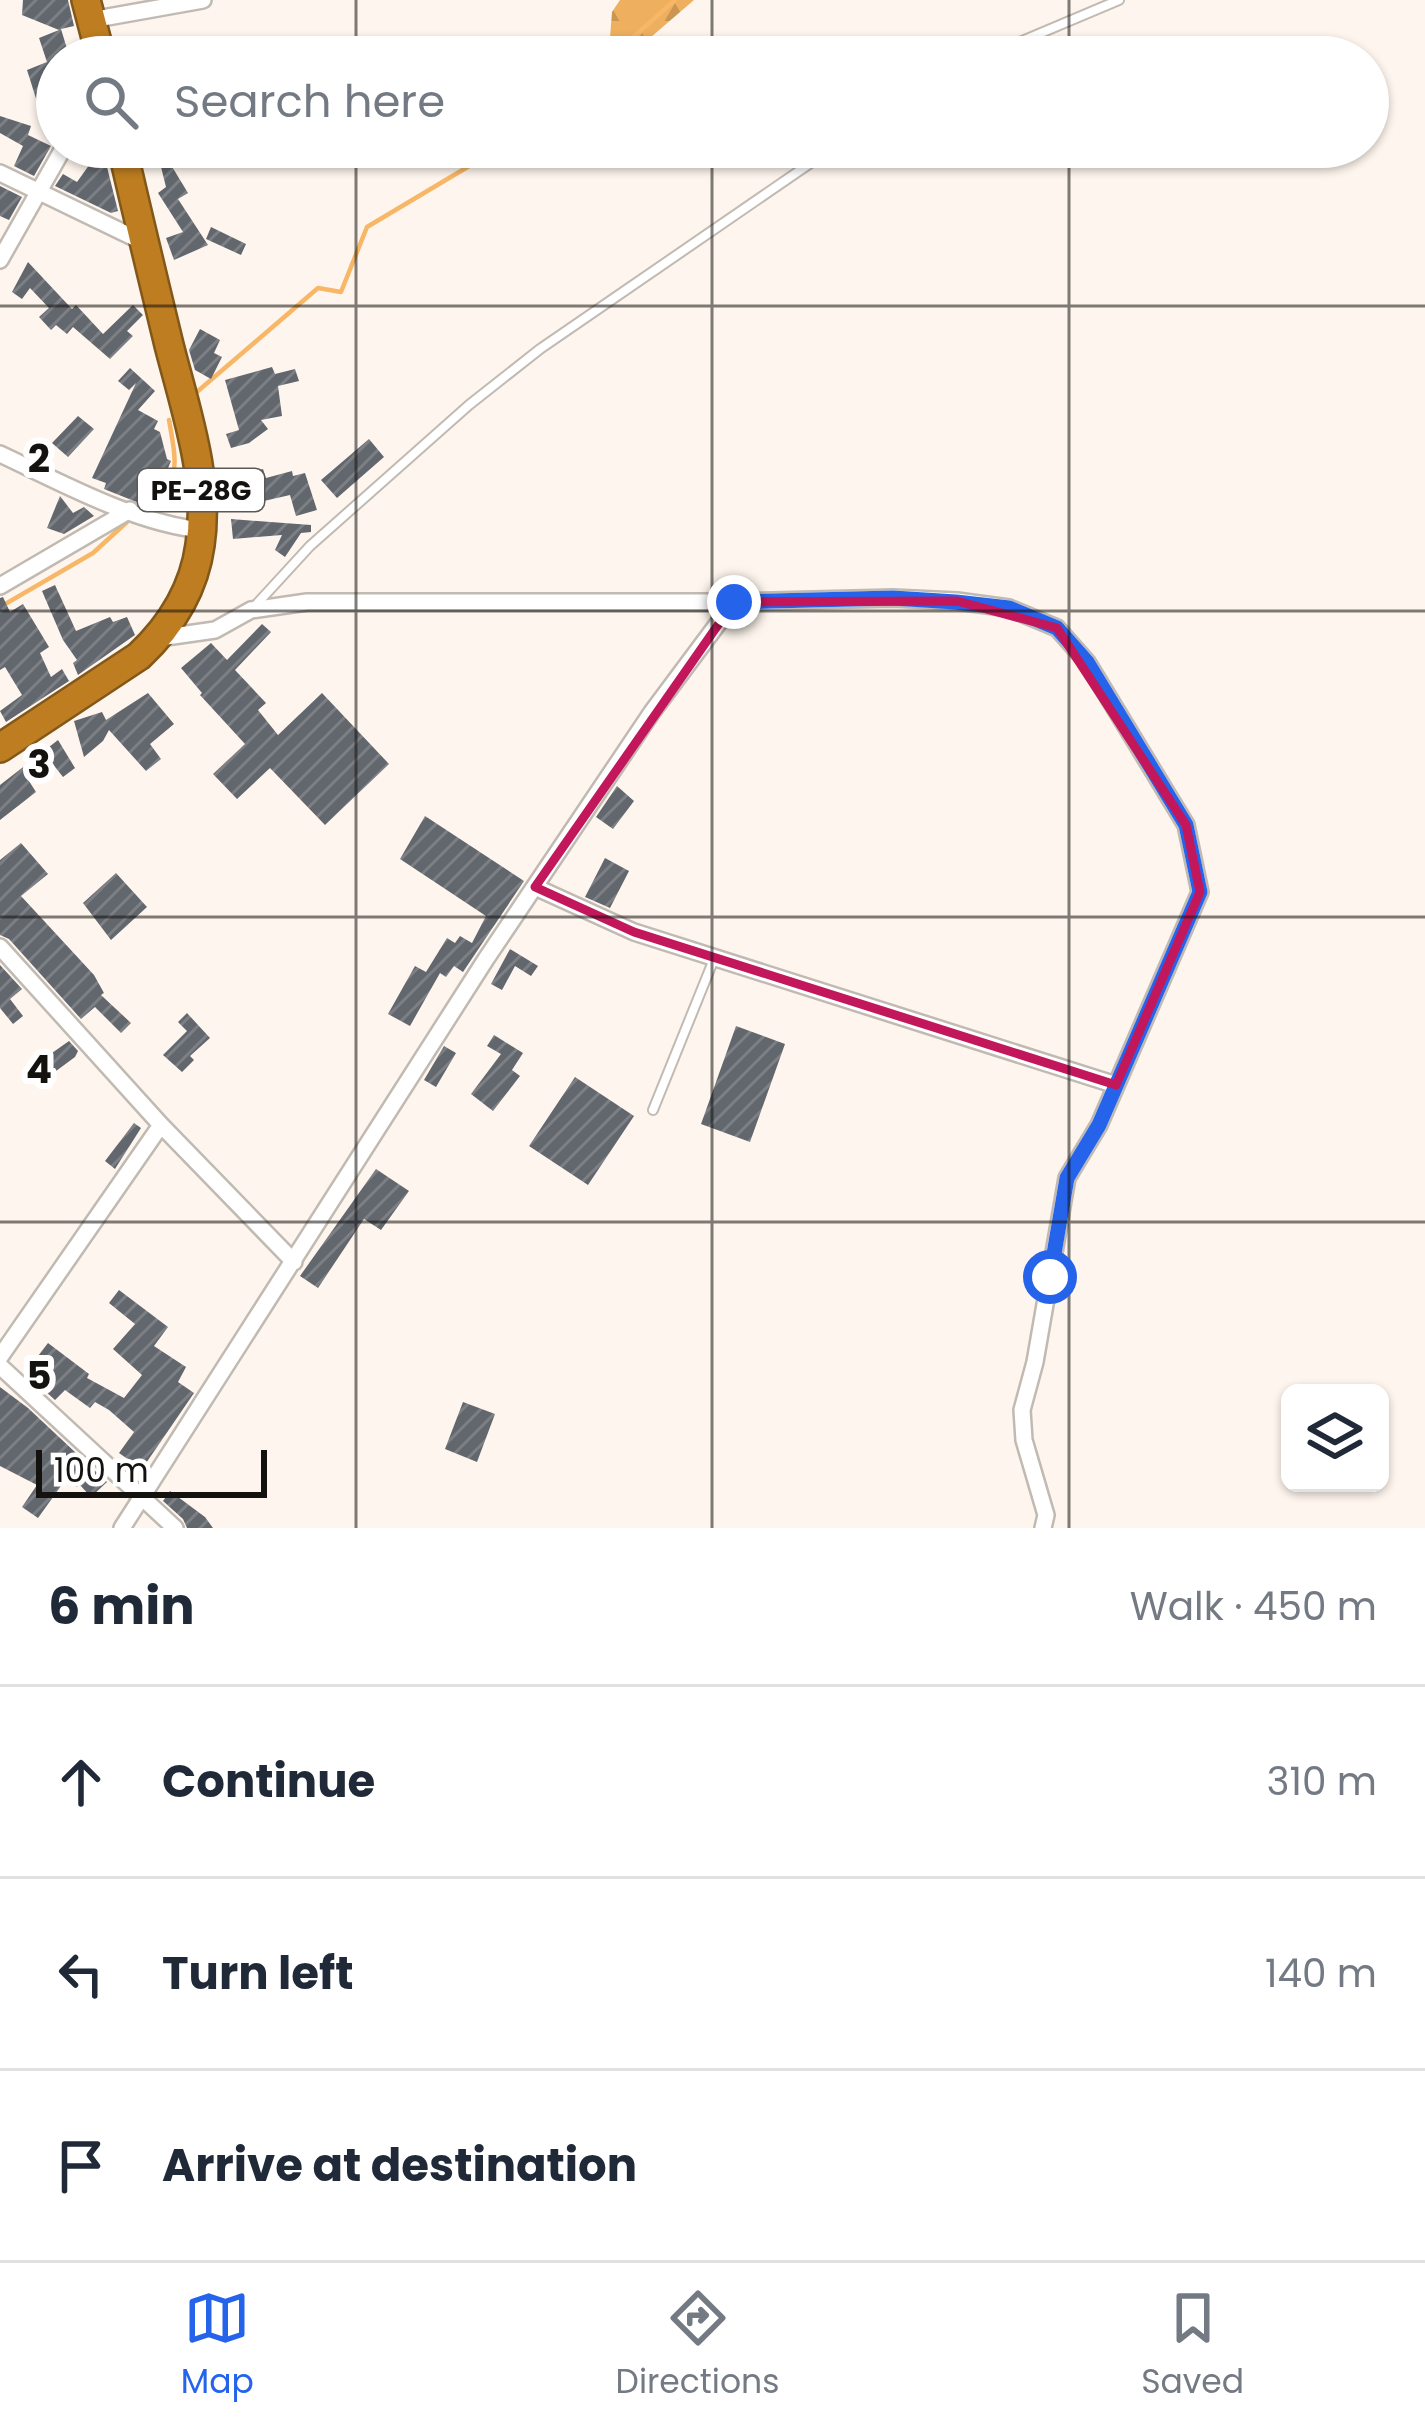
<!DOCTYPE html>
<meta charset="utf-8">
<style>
body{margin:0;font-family:Poppins,sans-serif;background:#f2f2f3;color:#1f2937}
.controls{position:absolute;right:36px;bottom:36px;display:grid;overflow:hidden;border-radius:18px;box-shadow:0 3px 9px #0004}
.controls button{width:108px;height:108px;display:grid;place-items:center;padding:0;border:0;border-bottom:3px solid #e0e1e3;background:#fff;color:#1f2937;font:60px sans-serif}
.scale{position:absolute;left:36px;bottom:30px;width:231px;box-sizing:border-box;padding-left:12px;border:6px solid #14120f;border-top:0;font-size:33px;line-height:42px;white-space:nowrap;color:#14120f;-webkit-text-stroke:9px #fff;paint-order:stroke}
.stop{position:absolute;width:36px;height:36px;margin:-27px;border:9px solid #2563eb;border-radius:50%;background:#fff}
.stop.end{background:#2563eb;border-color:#fff;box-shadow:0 3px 12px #0008}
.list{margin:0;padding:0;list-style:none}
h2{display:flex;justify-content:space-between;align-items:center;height:156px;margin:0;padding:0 48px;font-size:51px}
h2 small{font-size:39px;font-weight:400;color:#747a83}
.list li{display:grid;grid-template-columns:78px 1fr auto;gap:36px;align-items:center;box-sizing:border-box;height:192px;padding:0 48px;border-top:3px solid #e0e1e3}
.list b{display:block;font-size:45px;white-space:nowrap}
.list em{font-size:39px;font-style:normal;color:#747a83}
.icon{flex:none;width:66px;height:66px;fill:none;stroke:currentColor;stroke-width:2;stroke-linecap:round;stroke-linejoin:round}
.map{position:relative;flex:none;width:1425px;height:1528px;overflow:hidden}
.search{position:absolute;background:#fff;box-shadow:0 3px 9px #0004;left:36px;right:36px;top:36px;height:132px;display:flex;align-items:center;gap:30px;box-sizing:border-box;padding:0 42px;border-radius:66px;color:#747a83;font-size:45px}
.sheet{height:732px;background:#fff}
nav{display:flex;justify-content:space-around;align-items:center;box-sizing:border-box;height:168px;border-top:3px solid #e0e1e3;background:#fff;font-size:33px;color:#747a83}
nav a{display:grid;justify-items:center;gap:6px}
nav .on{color:#2563eb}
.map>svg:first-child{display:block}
</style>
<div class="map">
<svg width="1425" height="1528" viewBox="0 0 1425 1528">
<defs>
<pattern id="forest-firs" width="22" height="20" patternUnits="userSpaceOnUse" patternTransform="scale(3)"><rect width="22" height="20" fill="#eeaf5f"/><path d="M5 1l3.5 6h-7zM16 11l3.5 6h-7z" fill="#cb9651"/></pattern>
<pattern id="building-hatch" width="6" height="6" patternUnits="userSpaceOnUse" patternTransform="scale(3)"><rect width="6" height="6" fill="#62676e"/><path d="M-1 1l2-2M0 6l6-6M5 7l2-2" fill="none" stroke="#7c7f84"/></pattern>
</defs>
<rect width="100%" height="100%" fill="#fef6ee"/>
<path fill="url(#forest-firs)" d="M 620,0 L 694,0 L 636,50 L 610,38 L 612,12 Z"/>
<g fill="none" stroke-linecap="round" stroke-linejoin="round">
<path stroke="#f7b767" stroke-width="4.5" d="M 611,57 L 675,0
M 198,391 L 318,288 L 341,292 L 367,227 L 501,147
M 146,508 C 183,485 176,460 169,420
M 0,607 L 93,553 L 127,522"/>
</g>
<path fill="url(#building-hatch)" d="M 23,0 L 68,0 L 74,26 L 61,29 L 68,52 L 57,56 L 57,85 L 51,84 L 57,100 L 39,108 L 27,70 L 47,62 L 39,38 L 59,30 L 22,15 Z
M 0,116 L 31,126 L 28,135 L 51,146 L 34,176 L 14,166 L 23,146 L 0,133 Z
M 102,147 L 118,211 L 111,213 L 55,186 L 63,174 L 77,182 Z
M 156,147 L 162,151 L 176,148 L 180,163 L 171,165 L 188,193 L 178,199 L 208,245 L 174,260 L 166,238 L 183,232 L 158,193 L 166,187 Z
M 0,186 L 22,197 L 9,220 L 0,216 Z
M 211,227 L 246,244 L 241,255 L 206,239 Z
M 28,262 L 72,309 L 76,305 L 103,334 L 133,305 L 143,315 L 127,331 L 133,336 L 110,359 L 73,327 L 67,334 L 56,325 L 51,330 L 39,317 L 49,308 L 30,288 L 22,299 L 12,292 Z
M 200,329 L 220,340 L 214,353 L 222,357 L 211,379 L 195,370 L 189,350 Z
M 272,367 L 275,374 L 295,369 L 299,381 L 278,386 L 282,416 L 261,420 L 268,429 L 249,443 L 231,448 L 226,434 L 239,430 L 225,380 Z
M 130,368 L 155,391 L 138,410 L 158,421 L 154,429 L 160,432 L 167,459 L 171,461 L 158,492 L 149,490 L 144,505 L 104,489 L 106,483 L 92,478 L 136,383 L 129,390 L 118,381 Z
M 78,416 L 94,429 L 68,457 L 52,443 Z
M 369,439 L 384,457 L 337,498 L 321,480 Z
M 263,469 L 266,478 L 292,471 L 293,476 L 305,473 L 317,510 L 296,516 L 290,495 L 251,504 L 243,474 Z
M 60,496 L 73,513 L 84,507 L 94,516 L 64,534 L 47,528 Z
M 231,519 L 311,525 L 311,532 L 301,533 L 285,557 L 275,550 L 282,535 L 233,539 Z
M 55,585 L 76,631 L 110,617 L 113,622 L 127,617 L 135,635 L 78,675 L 73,663 L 77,660 L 63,640 L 42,591 Z
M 3,597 L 10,612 L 23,604 L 49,647 L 40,653 L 51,677 L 62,669 L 69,681 L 6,722 L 0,711 L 22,695 L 5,667 L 0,670 L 0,598 Z
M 262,624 L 271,632 L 235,670 L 266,703 L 258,710 L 278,735 L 322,693 L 389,764 L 325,825 L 270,768 L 237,799 L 213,774 L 245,744 L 200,695 L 202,693 L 181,668 L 211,643 L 227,660 Z
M 148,693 L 174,724 L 150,744 L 161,759 L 146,771 L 109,730 L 103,741 L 84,757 L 74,721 L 102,712 L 106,720 Z
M 58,740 L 75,768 L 63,777 L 52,763 L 29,781 L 36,792 L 0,820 L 0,785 Z
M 617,786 L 634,801 L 613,829 L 596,817 Z
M 425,816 L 524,881 L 463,972 L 454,966 L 446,977 L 440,973 L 410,1026 L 388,1014 L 415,966 L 426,972 L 447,938 L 455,943 L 460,936 L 472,943 L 486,916 L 400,859 Z
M 21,843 L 48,874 L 21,896 L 94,975 L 104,993 L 101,995 L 131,1023 L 121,1033 L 95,1007 L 81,1019 L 9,939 L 0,935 L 0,860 Z
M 605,858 L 629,871 L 610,908 L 585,897 Z
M 116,873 L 147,907 L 111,940 L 83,903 Z
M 510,949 L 538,966 L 531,976 L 515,966 L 502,990 L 491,984 Z
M 0,965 L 22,989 L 10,999 L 23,1016 L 13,1024 L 0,1008 Z
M 187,1013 L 210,1038 L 190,1056 L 194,1060 L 182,1072 L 163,1055 L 187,1031 L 178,1022 Z
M 736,1026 L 785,1044 L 750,1142 L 701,1124 Z
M 494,1035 L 523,1053 L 512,1070 L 520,1076 L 493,1111 L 471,1094 L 501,1054 L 487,1046 Z
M 69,1041 L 78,1051 L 75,1057 L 52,1074 L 42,1060 Z
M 444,1046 L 456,1053 L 436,1087 L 424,1080 Z
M 575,1077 L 634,1116 L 588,1185 L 529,1146 Z
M 134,1123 L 141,1128 L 115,1169 L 105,1161 Z
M 376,1169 L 409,1191 L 381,1230 L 364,1219 L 318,1288 L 300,1276 Z
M 119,1290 L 168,1327 L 154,1346 L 186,1367 L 178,1382 L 194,1393 L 142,1469 L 119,1453 L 134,1432 L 109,1410 L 95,1402 L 90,1408 L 65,1390 L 55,1400 L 25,1373 L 48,1343 L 89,1374 L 87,1378 L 124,1398 L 142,1375 L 113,1349 L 135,1324 L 109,1303 Z
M 0,1387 L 28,1408 L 107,1482 L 91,1497 L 79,1484 L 77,1487 L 66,1479 L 38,1518 L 22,1507 L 37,1485 L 0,1466 Z
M 463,1402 L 495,1414 L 477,1462 L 445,1449 Z
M 170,1491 L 205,1517 L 213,1528 L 187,1528 L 183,1519 L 163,1501 Z"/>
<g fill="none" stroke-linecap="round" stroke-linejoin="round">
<defs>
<path id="lane" d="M 984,57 L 1119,0
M 254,607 L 310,546 L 469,405 L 540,349 L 834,147
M 653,1110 L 714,959"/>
<path id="street" d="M 91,20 L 203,0
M 0,173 L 143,242
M 0,260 L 64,147
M 0,454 C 60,482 136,524 202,530
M 0,586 L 130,510
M 734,602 L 893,598 L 957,601 L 1009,608 L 1057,628 L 1087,662 L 1186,825 L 1200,892 L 1099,1125 L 1067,1178 L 1035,1362 L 1022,1410 L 1024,1440 L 1046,1515 L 1043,1528
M 535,887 L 634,932 L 1116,1085
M 0,947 L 161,1125 L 0,1357
M 161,1125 L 294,1262
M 0,1366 L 175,1528
M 122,1528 L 486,959 L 652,712 L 734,602 L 307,602 L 251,610 L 215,630 L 159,638"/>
<path id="highway" d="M 86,0 L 101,57
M 0,748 L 139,656 C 172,625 194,589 200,545 C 210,479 185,408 169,345 C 153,279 137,213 122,147"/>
</defs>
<use href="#lane" stroke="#c1bab2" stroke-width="12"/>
<use href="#street" stroke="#c1bab2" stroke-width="20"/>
<use href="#highway" stroke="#82581a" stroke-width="32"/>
<use href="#lane" stroke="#fff" stroke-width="8"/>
<use href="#street" stroke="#fff" stroke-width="15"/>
<use href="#highway" stroke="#bd7d20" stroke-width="27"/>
</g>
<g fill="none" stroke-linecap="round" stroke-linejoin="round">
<path stroke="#2563eb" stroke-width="15" d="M 734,602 L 893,598 L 956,602 L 1009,608 L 1057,628 L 1087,662 L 1186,825 L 1200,892 L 1099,1125 L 1067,1178 L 1050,1277"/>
</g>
<path fill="none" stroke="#c2185b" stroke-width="9" stroke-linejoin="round" d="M 957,601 L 1057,628 L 1186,825 L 1200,892 L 1116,1085 L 634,932 L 535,887 L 734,602 Z"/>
<path fill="none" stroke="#14120f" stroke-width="3" stroke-opacity="0.55" d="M 356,0 L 356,57M 712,0 L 712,57M 1069,0 L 1069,57M 356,147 L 356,1528M 712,147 L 712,1528M 1069,147 L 1069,1528M 0,306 L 1425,306M 0,611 L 1425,611M 0,917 L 1425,917M 0,1222 L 1425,1222"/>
<g text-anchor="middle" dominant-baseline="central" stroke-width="12" stroke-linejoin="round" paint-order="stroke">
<rect fill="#fff" stroke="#5a5957" stroke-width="3" x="138" y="469" width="126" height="42" rx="9"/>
<g font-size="27" font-weight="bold" fill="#14120f">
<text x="201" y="490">PE-28G</text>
</g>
</g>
<g font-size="39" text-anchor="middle" font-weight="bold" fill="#14120f" stroke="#fff" stroke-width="12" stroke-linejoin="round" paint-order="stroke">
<text x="39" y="472">2</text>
<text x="39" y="778">3</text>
<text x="39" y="1083">4</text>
<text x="39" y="1389">5</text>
</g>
</svg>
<div class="controls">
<button><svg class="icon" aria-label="layers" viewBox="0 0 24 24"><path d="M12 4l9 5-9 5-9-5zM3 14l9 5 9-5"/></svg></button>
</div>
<div class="scale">100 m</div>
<div class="stop" style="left:1050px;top:1277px"></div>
<div class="stop end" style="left:734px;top:602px"></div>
<div class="search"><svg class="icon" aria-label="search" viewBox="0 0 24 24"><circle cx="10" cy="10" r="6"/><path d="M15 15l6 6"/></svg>Search here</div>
</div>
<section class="sheet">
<h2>6 min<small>Walk · 450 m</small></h2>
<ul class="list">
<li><svg class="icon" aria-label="ahead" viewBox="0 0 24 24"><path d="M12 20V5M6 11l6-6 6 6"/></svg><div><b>Continue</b></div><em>310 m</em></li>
<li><svg class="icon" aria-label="left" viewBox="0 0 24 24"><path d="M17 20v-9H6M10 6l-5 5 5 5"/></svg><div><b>Turn left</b></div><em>140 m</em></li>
<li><svg class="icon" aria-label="arrive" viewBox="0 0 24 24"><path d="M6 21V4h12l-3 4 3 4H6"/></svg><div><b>Arrive at destination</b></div></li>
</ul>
</section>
<nav>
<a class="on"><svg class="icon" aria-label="map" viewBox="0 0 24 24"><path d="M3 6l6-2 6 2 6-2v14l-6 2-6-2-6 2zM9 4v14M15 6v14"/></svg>Map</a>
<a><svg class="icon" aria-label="directions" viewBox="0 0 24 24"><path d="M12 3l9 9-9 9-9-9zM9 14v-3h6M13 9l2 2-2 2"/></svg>Directions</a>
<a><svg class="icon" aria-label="saved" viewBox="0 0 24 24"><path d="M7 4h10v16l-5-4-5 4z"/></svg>Saved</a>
</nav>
